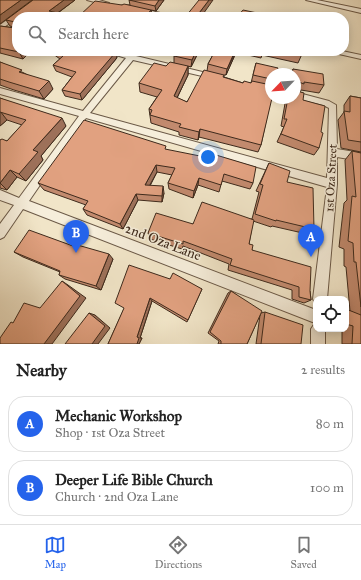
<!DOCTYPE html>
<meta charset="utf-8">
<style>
body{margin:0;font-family:"IM FELL Great Primer",serif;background:#f6f6f6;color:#222}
.controls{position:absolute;right:12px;bottom:12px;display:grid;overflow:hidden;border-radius:8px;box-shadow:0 2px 10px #0003}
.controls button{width:36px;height:36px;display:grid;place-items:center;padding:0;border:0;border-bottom:1px solid #e0e0e0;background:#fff;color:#222;font:20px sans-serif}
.compass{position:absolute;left:265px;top:68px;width:36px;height:36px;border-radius:50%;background:#fff;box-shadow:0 2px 10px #0003;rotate:245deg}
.you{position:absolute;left:208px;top:157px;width:14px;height:14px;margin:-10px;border:3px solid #fff;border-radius:50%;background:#1a73e8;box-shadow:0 0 0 6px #1a73e833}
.badge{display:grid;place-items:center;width:26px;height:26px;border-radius:50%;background:#2563eb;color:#fff;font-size:13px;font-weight:700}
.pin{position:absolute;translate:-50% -33px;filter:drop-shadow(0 1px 2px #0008)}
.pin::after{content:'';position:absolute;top:21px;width:14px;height:12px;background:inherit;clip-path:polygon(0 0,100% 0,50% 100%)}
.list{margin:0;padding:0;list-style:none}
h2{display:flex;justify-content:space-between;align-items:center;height:52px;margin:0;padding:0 16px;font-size:17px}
h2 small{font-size:13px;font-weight:400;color:#767676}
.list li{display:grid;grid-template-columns:26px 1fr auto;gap:12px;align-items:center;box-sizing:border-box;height:56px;margin:0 8px 8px;padding:0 8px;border:1px solid #e0e0e0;border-radius:16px}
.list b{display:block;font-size:15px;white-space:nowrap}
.list p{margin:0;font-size:13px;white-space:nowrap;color:#767676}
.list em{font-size:13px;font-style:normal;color:#767676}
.icon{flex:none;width:22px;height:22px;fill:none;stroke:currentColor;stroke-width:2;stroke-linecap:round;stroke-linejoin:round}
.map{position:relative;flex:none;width:361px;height:344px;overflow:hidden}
.search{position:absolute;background:#fff;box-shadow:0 2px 10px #0003;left:12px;right:12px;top:12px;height:44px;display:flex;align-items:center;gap:10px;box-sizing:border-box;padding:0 14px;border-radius:16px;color:#767676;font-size:15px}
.sheet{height:180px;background:#fff}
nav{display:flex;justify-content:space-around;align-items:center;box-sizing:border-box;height:56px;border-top:1px solid #e0e0e0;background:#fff;font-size:11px;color:#767676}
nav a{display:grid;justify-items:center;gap:2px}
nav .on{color:#2563eb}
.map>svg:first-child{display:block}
</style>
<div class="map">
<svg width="361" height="344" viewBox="0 0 361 344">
<rect width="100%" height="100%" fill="#f1e5c8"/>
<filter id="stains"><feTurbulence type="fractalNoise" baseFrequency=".005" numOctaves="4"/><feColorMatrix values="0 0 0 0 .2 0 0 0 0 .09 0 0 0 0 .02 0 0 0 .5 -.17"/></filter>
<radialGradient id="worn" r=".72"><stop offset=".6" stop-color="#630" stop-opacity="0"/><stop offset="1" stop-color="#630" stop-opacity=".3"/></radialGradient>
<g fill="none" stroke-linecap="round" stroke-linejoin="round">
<defs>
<path id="street" d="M 35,0 L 42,0 L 0,30 L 0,25 Z
M 87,0 L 99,0 L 109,3 L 106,5 Z
M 306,0 L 317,0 L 361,9 L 361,13 Z
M 139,8 L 173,16 L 174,17 L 163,17 L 137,11 L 136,10 Z
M 102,51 L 115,51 L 129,54 L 132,51 L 140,51 L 136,56 L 215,75 L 219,77 L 215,79 L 133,60 L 90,113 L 327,178 L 329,108 L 323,105 L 295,98 L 295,92 L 329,101 L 336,105 L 337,149 L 361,153 L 361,161 L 337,157 L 337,184 L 327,299 L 316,299 L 316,304 L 313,299 L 327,187 L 86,118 L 29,201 L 316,310 L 316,329 L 325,329 L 325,344 L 311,344 L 311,329 L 315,323 L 23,209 L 4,237 L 0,239 L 0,224 L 14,205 L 0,200 L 0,190 L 19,198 L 79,116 L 0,94 L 0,88 L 83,111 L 126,58 Z
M 328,51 L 342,51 L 361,55 L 361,59 L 330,52 Z"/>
</defs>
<use href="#street" stroke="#6b5947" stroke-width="2"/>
<use href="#street" fill="#f6eedb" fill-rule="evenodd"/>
</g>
<path fill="#c28a6e" stroke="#3e2a1c" d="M 33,0 L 75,0 L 58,13 L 17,17 L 31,51 L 23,59 L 0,53 L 0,26 L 15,28 L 10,26 L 6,20 Z
M 129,0 L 164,0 L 156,11 L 151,10 L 152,16 L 151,17 L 78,17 L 122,5 L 130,5 Z
M 49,51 L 73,51 L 82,53 L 117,57 L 116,59 L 82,100 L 65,96 L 62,90 L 72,77 L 56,71 L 53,65 L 60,59 Z
M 199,51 L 191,67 L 188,66 L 188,75 L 177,98 L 187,102 L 207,71 L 208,64 L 215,51 L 302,51 L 302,54 L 298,63 L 262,55 L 261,58 L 235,52 L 234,57 L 226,75 L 224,75 L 224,77 L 243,83 L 251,83 L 256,63 L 271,74 L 271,98 L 261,145 L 258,152 L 199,137 L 198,140 L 179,135 L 179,132 L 151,123 L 149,109 L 157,97 L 140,92 L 139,83 L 166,66 L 174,63 L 174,56 Z
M 0,62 L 24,73 L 53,89 L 44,99 L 14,90 L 0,85 Z
M 293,69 L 324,85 L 319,93 L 301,90 L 300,92 L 319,148 L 314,155 L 277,142 L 284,127 L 281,126 L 286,98 L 295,98 L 295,74 L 291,74 Z
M 350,96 L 361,98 L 361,152 L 341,148 L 338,120 L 344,112 L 344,105 Z
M 0,98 L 66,126 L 41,156 L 43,160 L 26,181 L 17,177 L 7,190 L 0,188 L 0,140 L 7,141 L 22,125 L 7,120 L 0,126 Z
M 167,150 L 253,183 L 250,189 L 222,181 L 219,192 L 198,185 L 193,198 L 169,189 L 168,183 L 172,175 L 157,172 L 150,186 L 164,193 L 162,202 L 138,200 L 123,229 L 87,215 L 83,209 L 86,205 L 44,190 L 38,183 Z
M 352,151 L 361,153 L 361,344 L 342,344 L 342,329 L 346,329 L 346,309 L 350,311 L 346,267 L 344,266 L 344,249 L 339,247 L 344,203 L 347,200 L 345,160 Z
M 269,163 L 287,182 L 314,229 L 307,234 L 272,226 L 271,227 L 253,221 L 249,244 L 252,250 L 310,291 L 311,300 L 304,303 L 292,299 L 292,290 L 228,270 L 229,264 L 183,246 L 182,249 L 150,239 L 148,233 L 193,224 L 252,219 L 259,192 L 256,191 Z
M 73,246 L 113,259 L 101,290 L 65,279 L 59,275 L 60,272 L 23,257 L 14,252 Z
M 170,279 L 202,289 L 187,322 L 152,301 L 140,338 L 142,338 L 139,344 L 108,344 L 124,309 Z
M 231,291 L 261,313 L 265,312 L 301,344 L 256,344 L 260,315 L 247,344 L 218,344 L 219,341 L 208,333 L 228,293 Z"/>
<path fill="#9e715a" stroke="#3e2a1c" d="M 21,0 L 32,0 L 0,24 L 0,15 Z
M 64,0 L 75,0 L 52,17 L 49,11 Z
M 159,0 L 164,0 L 156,11 L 155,6 Z
M 209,0 L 213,0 L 201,17 L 196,17 Z
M 151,10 L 152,16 L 151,17 L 145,17 Z
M 20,51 L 31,51 L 23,59 L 19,52 Z
M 116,51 L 117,57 L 116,59 L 82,100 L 80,94 Z
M 196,51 L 199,51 L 191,67 L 192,60 Z
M 236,51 L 234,57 L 226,75 L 227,69 Z
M 188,66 L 188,75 L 174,104 L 174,96 Z
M 49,81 L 53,89 L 44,99 L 39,91 Z
M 0,111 L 7,120 L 0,126 Z
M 62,118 L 66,126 L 41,156 L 43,160 L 26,181 L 19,174 L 33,150 Z
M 200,129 L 199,137 L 198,140 L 199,132 Z
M 156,165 L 157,172 L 146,192 L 145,185 Z
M 10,170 L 17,177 L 7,190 L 0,183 Z
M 199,178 L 198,185 L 193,198 L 194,191 Z
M 163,186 L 164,193 L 162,202 L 162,196 Z
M 136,194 L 138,200 L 123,229 L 120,224 Z
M 109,254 L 113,259 L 101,290 L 96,286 Z
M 62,281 L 68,285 L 86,298 L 52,344 L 44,344 Z
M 150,298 L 152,301 L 140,338 L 142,338 L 139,344 L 137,344 L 137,337 Z
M 89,313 L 95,315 L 110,328 L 98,344 L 92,344 Z"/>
<path fill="#e1a180" stroke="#3e2a1c" d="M 0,0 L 21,0 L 0,15 Z
M 33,0 L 64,0 L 49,11 L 75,17 L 17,17 L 17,51 L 20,51 L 19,52 L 0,48 L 0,26 L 15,28 L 15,22 L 6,20 Z
M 129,0 L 159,0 L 155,6 Z
M 199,0 L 209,0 L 196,17 L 161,17 L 163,13 L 186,16 Z
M 95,1 L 122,5 L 124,4 L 151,10 L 145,17 L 78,17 Z
M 243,10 L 262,14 L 260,17 L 237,17 Z
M 56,51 L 73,51 L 82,53 L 84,51 L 115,51 L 115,53 L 80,94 L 62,90 L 76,72 L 53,65 L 63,56 Z
M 177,51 L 196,51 L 192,60 L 174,56 Z
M 215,51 L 235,51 L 227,69 L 208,64 Z
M 287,51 L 302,51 L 302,54 Z
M 0,62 L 22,70 L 19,72 L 49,81 L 39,91 L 9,82 L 0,79 Z
M 170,62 L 188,66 L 174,96 L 187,102 L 204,70 L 224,75 L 223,77 L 243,83 L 244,81 L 251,83 L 252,81 L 271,85 L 271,98 L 272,98 L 261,145 L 200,129 L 199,132 L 179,127 L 181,124 L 150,115 L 152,110 L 149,109 L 162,90 L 139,83 L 154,63 L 166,66 Z
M 256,63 L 278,68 L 277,74 L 271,74 L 271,79 L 253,75 Z
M 293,69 L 323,74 L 324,85 L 304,82 L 304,84 L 299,82 L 297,84 L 297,91 L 304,93 L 303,100 L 325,106 L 321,132 L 323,133 L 319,148 L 281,134 L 287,119 L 284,119 L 288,98 L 295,98 L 295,74 L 292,74 Z
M 350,96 L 361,98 L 361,142 L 348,140 L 344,111 L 350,112 Z
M 0,98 L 62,118 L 33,150 L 38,152 L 19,174 L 10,170 L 0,183 L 0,140 L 2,139 L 7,141 L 26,120 L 0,112 Z
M 84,120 L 166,146 L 165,149 L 215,159 L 216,155 L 256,167 L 253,183 L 224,174 L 221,185 L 199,178 L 194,191 L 168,183 L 175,168 L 156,165 L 145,185 L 163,186 L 162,196 L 136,194 L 120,224 L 83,209 L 88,201 L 38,183 Z
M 352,151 L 361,153 L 361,307 L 356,262 L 354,262 L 353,243 L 348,241 L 352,196 L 356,197 Z
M 269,163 L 290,171 L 287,182 L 313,188 L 314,229 L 276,220 L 276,221 L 255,214 L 263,185 L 260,184 Z
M 202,202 L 254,220 L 249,244 L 253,245 L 252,250 L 311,267 L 310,291 L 311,300 L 299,297 L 299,287 L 230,265 L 232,259 L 183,241 L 183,244 L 148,233 L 156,213 L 193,224 Z
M 29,230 L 73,246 L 74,244 L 109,254 L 96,286 L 59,275 L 60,271 L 14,252 Z
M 129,265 L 170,279 L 173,273 L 202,289 L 188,320 L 150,298 L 137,337 L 139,338 L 137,344 L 108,344 L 124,308 L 115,303 Z
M 62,281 L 80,296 L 44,344 L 0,344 L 0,338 L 11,322 L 13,323 L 24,303 L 40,308 Z
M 231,291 L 262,311 L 247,344 L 221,344 L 221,341 L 210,332 Z
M 346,309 L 361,315 L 361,344 L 352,344 L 353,326 L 346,324 Z
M 265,312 L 303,325 L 301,344 L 261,344 Z
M 89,313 L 105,326 L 92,344 L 65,344 Z"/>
<g text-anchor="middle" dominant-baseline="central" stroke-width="3" stroke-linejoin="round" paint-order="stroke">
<g font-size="12" fill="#3e2a1c" stroke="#f6eedb">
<text transform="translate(331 178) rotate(-87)">1st Oza Street</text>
</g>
<g font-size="14" fill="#3e2a1c" stroke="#f6eedb">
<text transform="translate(163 242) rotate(21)">2nd Oza Lane</text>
</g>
</g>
<rect width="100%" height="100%" filter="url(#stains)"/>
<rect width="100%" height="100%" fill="url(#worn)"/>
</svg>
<div class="controls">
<button><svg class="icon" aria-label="locate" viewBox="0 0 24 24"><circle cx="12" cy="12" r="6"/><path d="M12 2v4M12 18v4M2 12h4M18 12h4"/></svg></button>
</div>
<svg class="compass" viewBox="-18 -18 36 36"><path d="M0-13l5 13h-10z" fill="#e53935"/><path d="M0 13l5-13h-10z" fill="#767676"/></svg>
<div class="you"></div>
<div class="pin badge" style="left:311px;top:257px">A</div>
<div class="pin badge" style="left:76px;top:253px">B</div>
<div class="search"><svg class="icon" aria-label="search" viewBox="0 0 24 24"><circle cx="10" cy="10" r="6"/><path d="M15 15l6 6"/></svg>Search here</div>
</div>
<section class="sheet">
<h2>Nearby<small>2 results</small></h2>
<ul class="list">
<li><span class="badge">A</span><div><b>Mechanic Workshop</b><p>Shop · 1st Oza Street</p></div><em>80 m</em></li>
<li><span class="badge">B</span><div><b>Deeper Life Bible Church</b><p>Church · 2nd Oza Lane</p></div><em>100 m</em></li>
</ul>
</section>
<nav>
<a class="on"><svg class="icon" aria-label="map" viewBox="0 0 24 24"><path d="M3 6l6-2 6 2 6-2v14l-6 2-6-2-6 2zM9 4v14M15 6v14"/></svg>Map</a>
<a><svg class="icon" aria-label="directions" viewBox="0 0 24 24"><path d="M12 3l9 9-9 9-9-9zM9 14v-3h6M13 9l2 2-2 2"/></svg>Directions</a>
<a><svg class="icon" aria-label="saved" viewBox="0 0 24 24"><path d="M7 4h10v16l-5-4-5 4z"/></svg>Saved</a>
</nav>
